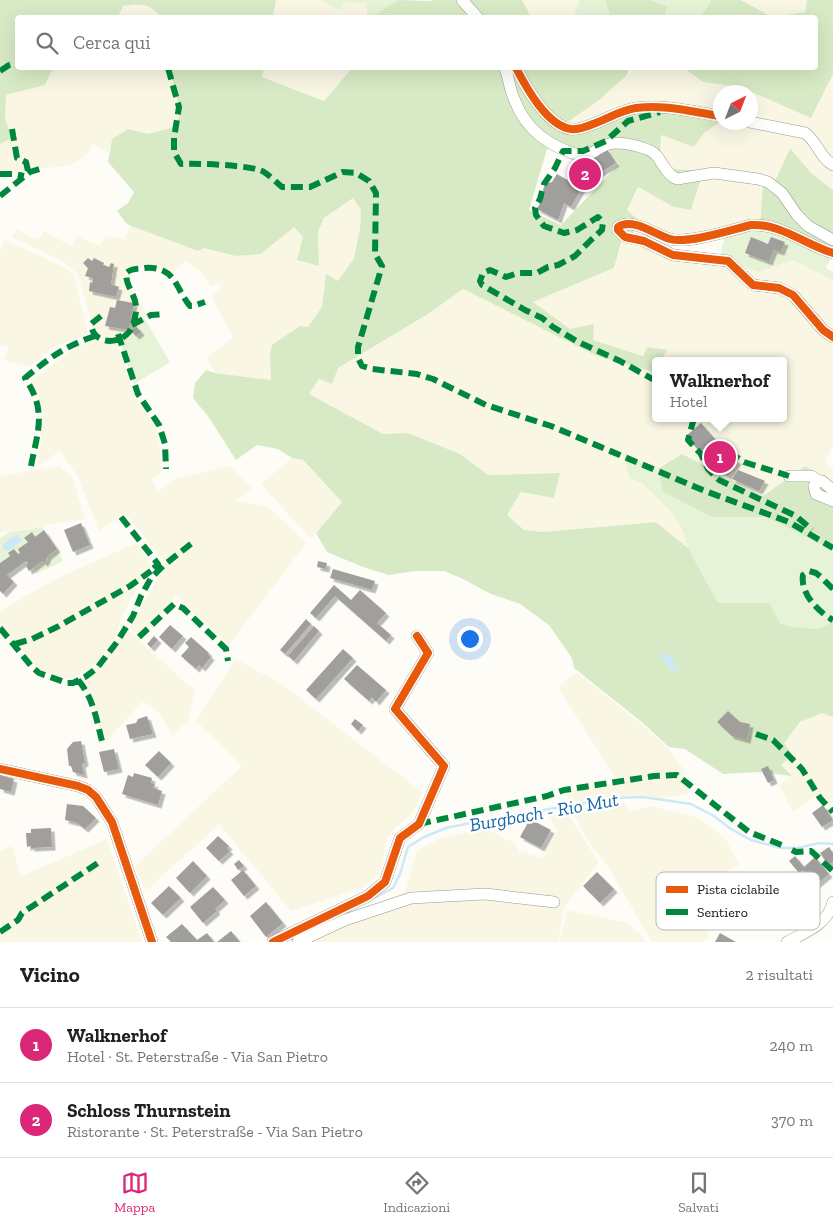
<!DOCTYPE html>
<html lang="it">
<meta charset="utf-8">
<style>
body{margin:0;font-family:"Zilla Slab",serif;background:#f6f6f6;color:#202124}
.compass{position:absolute;left:713px;top:85px;width:45px;height:45px;border-radius:50%;background:#fff;box-shadow:0 5px 20px #0002;rotate:42deg}
.you{position:absolute;left:469px;top:638px;width:18px;height:18px;margin:-12px;border:4px solid #fff;border-radius:50%;background:#1a73e8;box-shadow:0 0 0 8px #1a73e833}
.badge{display:grid;place-items:center;width:32px;height:32px;border-radius:50%;background:#db2777;color:#fff;font-size:16px;font-weight:700}
.pin{position:absolute;translate:-50% -50%;border:2px solid #fff;box-shadow:0 1px 5px #0006}
.popup{position:absolute;left:652px;top:357px;width:135px;height:65px;box-sizing:border-box;display:grid;place-content:center;border-radius:5px;background:#fff;filter:drop-shadow(0 1px 4px #0005);font-size:16px;white-space:nowrap;color:#757577}
.popup b{font-size:19px;color:#202124}
.popup::after{content:'';position:absolute;left:50%;top:100%;margin-left:-10px;border:10px solid transparent;border-top-color:#fff}
.list{margin:0;padding:0;list-style:none}
h2{display:flex;justify-content:space-between;align-items:center;height:65px;margin:0;padding:0 20px;font-size:21px}
h2 small{font-size:16px;font-weight:400;color:#757577}
.list li{display:grid;grid-template-columns:32px 1fr auto;gap:15px;align-items:center;box-sizing:border-box;height:75px;padding:0 20px;border-top:1px solid #e0e0e0}
.list b{display:block;font-size:19px;white-space:nowrap}
.list p{margin:0;font-size:16px;white-space:nowrap;color:#757577}
.list em{font-size:16px;font-style:normal;color:#757577}
.icon{flex:none;width:28px;height:28px;fill:none;stroke:currentColor;stroke-width:2;stroke-linecap:round;stroke-linejoin:round}
.map{position:relative;flex:none;width:833px;height:942px;overflow:hidden}
.search{position:absolute;background:#fff;box-shadow:0 5px 20px #0002;left:15px;right:15px;top:15px;height:55px;display:flex;align-items:center;gap:12px;box-sizing:border-box;padding:0 18px;border-radius:5px;color:#757577;font-size:19px}
.sheet{height:215px;background:#fff}
nav{display:flex;justify-content:space-around;align-items:center;box-sizing:border-box;height:70px;border-top:1px solid #e0e0e0;background:#fff;font-size:14px;color:#757577}
nav a{display:grid;justify-items:center;gap:2px}
nav .on{color:#db2777}
.map>svg:first-child{display:block}
</style>
<div class="map">
<svg width="833" height="942" viewBox="0 0 833 942">
<defs>
<filter id="shadow"><feDropShadow dx="3.5" dy="3.5" stdDeviation="0" flood-color="#0004"/></filter>
</defs>
<rect width="100%" height="100%" fill="#fdfcf7"/>
<path fill="#f9f7e4" fill-rule="evenodd" d="M 276,0 L 321,0 L 339,10 L 345,2 L 366,3 L 367,17 L 273,18 Z
M 522,0 L 580,0 L 573,18 L 531,17 Z
M 741,0 L 807,0 L 805,12 L 772,17 Z
M 139,3 L 153,9 L 160,17 L 118,18 L 123,6 Z
M 53,68 L 169,68 L 180,109 L 177,126 L 147,134 L 128,129 L 112,139 L 109,153 L 93,144 L 85,157 L 70,165 L 0,174 L 0,144 L 12,138 L 5,118 L 6,95 L 45,85 Z
M 264,68 L 352,68 L 324,101 L 262,77 Z
M 638,68 L 684,68 L 703,82 L 740,87 L 811,118 L 833,74 L 833,190 L 811,173 L 790,148 L 775,181 L 700,170 L 670,169 L 660,153 L 660,135 L 694,147 L 704,133 L 719,122 L 573,134 L 565,124 L 599,100 L 627,75 ZM 720,92 L 750,92 L 750,122 L 720,122 Z
M 717,177 L 763,184 L 760,222 L 674,237 L 643,224 L 627,210 L 639,187 L 674,207 L 690,210 L 701,178 Z
M 353,198 L 361,211 L 360,229 L 354,258 L 338,281 L 326,275 L 322,308 L 308,327 L 270,355 L 271,380 L 215,373 L 207,358 L 233,337 L 211,296 L 222,288 L 218,283 L 210,287 L 204,275 L 186,261 L 172,274 L 153,267 L 127,267 L 129,270 L 126,273 L 126,280 L 149,316 L 144,319 L 170,362 L 134,384 L 119,339 L 114,341 L 99,339 L 95,336 L 78,275 L 67,264 L 12,237 L 16,229 L 38,240 L 44,231 L 71,246 L 77,236 L 99,246 L 105,237 L 113,236 L 124,239 L 131,226 L 198,251 L 204,248 L 236,256 L 261,254 L 294,227 L 303,237 L 319,266 L 318,232 L 324,218 Z
M 4,239 L 67,269 L 74,276 L 88,334 L 56,346 L 29,367 L 4,360 L 9,346 L 1,346 L 0,347 L 0,252 Z
M 621,242 L 728,261 L 759,272 L 793,260 L 833,280 L 833,443 L 826,463 L 833,470 L 833,484 L 805,466 L 764,496 L 682,455 L 658,469 L 624,454 L 642,483 L 674,515 L 684,534 L 688,548 L 656,522 L 543,532 L 524,530 L 507,515 L 521,492 L 553,498 L 560,473 L 487,475 L 460,454 L 408,433 L 383,434 L 309,394 L 319,379 L 428,314 L 463,289 L 597,356 L 654,372 L 656,369 L 656,418 L 784,418 L 784,361 L 661,361 L 667,350 L 644,356 L 593,340 L 594,325 L 570,329 L 533,302 L 614,268 Z
M 93,339 L 117,343 L 135,398 L 156,427 L 163,471 L 152,480 L 159,491 L 175,479 L 229,466 L 252,488 L 236,501 L 267,506 L 306,543 L 229,645 L 176,596 L 142,639 L 129,628 L 158,578 L 154,571 L 164,561 L 124,512 L 111,523 L 99,531 L 78,477 L 60,451 L 39,465 L 43,410 L 31,381 L 77,347 Z
M 292,458 L 302,460 L 342,502 L 311,539 L 261,484 Z
M 60,466 L 73,479 L 85,519 L 0,533 L 0,476 Z
M 136,543 L 152,566 L 144,574 L 120,621 L 114,639 L 95,664 L 71,679 L 42,672 L 30,660 L 18,643 L 15,644 L 5,633 L 0,623 L 0,612 L 23,597 L 60,577 Z
M 126,628 L 195,691 L 188,721 L 172,736 L 162,716 L 152,706 L 142,702 L 103,745 L 92,702 L 88,693 L 78,680 L 97,668 Z
M 235,659 L 279,682 L 422,792 L 413,812 L 387,836 L 381,873 L 362,888 L 291,911 L 219,824 L 146,891 L 135,866 L 242,766 L 196,721 Z
M 576,672 L 643,725 L 669,749 L 682,767 L 690,793 L 664,798 L 634,795 L 570,803 L 567,791 L 619,783 L 558,688 Z
M 822,713 L 833,717 L 833,802 L 829,803 L 815,797 L 793,812 L 779,786 L 791,776 L 781,765 L 784,743 L 800,722 Z
M 624,803 L 630,812 L 650,806 L 699,818 L 725,838 L 739,865 L 687,895 L 710,937 L 702,942 L 652,942 L 608,867 L 588,841 L 573,813 Z
M 568,814 L 599,863 L 564,907 L 558,942 L 303,942 L 349,915 L 405,892 L 417,852 L 436,840 L 485,828 L 516,844 L 519,851 L 543,858 L 557,831 L 549,817 Z
M 107,839 L 142,942 L 0,942 L 0,852 L 12,845 L 21,876 Z
M 567,910 L 627,923 L 642,936 L 645,942 L 560,942 Z"/>
<path fill="#e7f3d7" d="M 321,0 L 398,0 L 370,18 L 367,17 L 366,3 L 345,2 L 339,10 Z
M 580,0 L 605,0 L 610,15 L 609,17 L 573,18 Z
M 649,0 L 709,0 L 711,2 L 700,17 L 664,18 L 668,6 Z
M 751,225 L 833,254 L 826,268 L 833,272 L 833,280 L 793,260 L 759,272 L 719,259 L 726,231 Z
M 144,318 L 170,362 L 134,384 L 119,339 L 128,334 L 132,325 Z
M 624,454 L 658,469 L 663,492 L 712,517 L 766,517 L 833,550 L 833,621 L 819,629 L 793,627 L 781,624 L 768,603 L 718,603 L 688,548 L 684,534 L 674,515 L 642,483 L 629,478 Z
M 42,527 L 44,530 L 35,537 L 32,533 L 25,537 L 28,542 L 18,549 L 20,553 L 18,554 L 9,553 L 10,556 L 0,563 L 0,538 L 10,532 Z
M 57,549 L 63,561 L 36,574 L 33,567 L 42,561 L 44,563 L 48,560 L 48,556 Z"/>
<path fill="#d8eac5" fill-rule="evenodd" d="M 0,0 L 276,0 L 273,17 L 160,17 C 151,2 138,4 123,6 L 118,17 L 18,18 L 18,68 L 53,68 L 45,85 L 6,95 L 5,118 L 12,138 L 0,144 Z
M 398,0 L 431,1 L 432,0 L 522,0 L 531,17 L 370,18 Z
M 605,0 L 649,0 L 668,6 L 664,17 L 626,15 L 625,17 L 609,17 L 610,15 Z
M 709,0 L 741,0 L 772,17 L 805,12 L 807,0 L 833,0 L 833,74 L 811,118 L 740,87 L 703,82 L 684,68 L 816,68 L 816,18 L 700,17 L 711,2 Z
M 169,68 L 264,68 L 262,77 L 324,101 L 352,68 L 629,68 L 627,75 L 599,100 L 565,124 L 573,133 L 630,113 L 665,111 L 720,122 L 704,133 L 694,147 L 661,135 L 660,153 L 670,169 L 700,170 L 701,178 L 691,210 L 674,207 L 638,187 L 627,210 L 643,224 L 621,242 L 614,268 L 533,302 L 570,329 L 594,324 L 593,340 L 643,356 L 647,347 L 667,350 L 661,361 L 656,361 L 656,369 L 654,372 L 597,356 L 463,289 L 428,314 L 338,368 L 332,384 L 319,379 L 309,394 L 383,434 L 408,433 L 460,454 L 488,475 L 560,473 L 554,498 L 521,492 L 507,515 L 524,530 L 543,532 L 656,522 L 688,548 L 718,603 L 769,603 L 781,624 L 793,627 L 819,629 L 833,621 L 833,717 L 822,713 L 800,722 L 784,743 L 792,754 L 781,765 L 792,776 L 759,772 L 723,774 L 685,749 L 669,747 L 643,723 L 574,668 L 572,658 L 549,625 L 520,604 L 491,594 L 463,579 L 444,571 L 415,571 L 389,575 L 363,567 L 327,552 L 316,533 L 342,502 L 303,460 L 292,458 L 278,449 L 257,445 L 236,460 L 208,416 L 193,398 L 195,383 L 206,370 L 215,373 L 271,380 L 270,355 L 272,345 L 300,326 L 308,327 L 322,307 L 326,274 L 338,281 L 354,258 L 360,229 L 361,210 L 353,198 L 324,218 L 318,232 L 319,266 L 297,260 L 303,237 L 294,227 L 261,254 L 236,256 L 204,248 L 198,251 L 131,226 L 126,223 L 117,211 L 128,203 L 134,192 L 108,162 L 112,139 L 128,129 L 148,134 L 177,126 L 180,109 ZM 605,145 L 619,164 L 561,225 L 529,210 L 547,149 L 582,149 Z
M 790,148 L 811,173 L 833,190 L 833,253 L 760,225 L 763,184 L 775,181 Z
M 682,454 L 763,496 L 805,466 L 824,477 L 833,484 L 833,550 L 766,517 L 712,517 L 663,492 L 658,469 Z"/>
<path fill="#cde8f7" d="M 17,534 L 22,541 L 8,551 L 3,549 L 3,544 Z
M 659,653 L 673,656 L 674,665 L 679,670 L 671,671 L 665,661 L 659,656 Z
M 743,884 C 754,886 754,894 758,901 L 752,904 L 744,901 L 744,898 L 747,896 L 742,894 L 740,890 Z"/>
<g fill="none" stroke-linecap="round" stroke-linejoin="round">
<path stroke="#cde8f7" stroke-width="2.5" d="M 369,901 L 393,888 L 400,874 L 408,847 L 424,837 L 446,828 L 485,820 L 614,798 L 643,797 L 691,804 L 714,816 L 731,829 L 751,840 L 781,848 L 798,848 L 819,843 L 833,844"/>
</g>
<path fill="#a19f9c" filter="url(#shadow)" d="M 607,149 L 616,163 L 592,178 L 582,163 Z
M 576,169 L 589,175 L 571,207 L 564,203 L 558,220 L 537,209 L 545,193 L 543,190 L 545,184 L 552,182 L 557,174 L 569,181 Z
M 751,237 L 768,244 L 771,237 L 785,242 L 781,252 L 774,250 L 769,262 L 745,253 Z
M 88,258 L 92,261 L 94,258 L 104,263 L 103,265 L 109,267 L 111,263 L 114,264 L 111,284 L 119,287 L 116,297 L 89,291 L 90,282 L 92,283 L 93,278 L 85,276 L 88,268 L 83,263 Z
M 117,300 L 134,303 L 129,330 L 105,326 L 110,307 L 115,308 Z
M 136,326 L 141,332 L 136,336 L 131,331 Z
M 701,423 L 715,439 L 700,452 L 686,436 Z
M 718,449 L 738,461 L 728,476 L 708,464 Z
M 738,470 L 765,481 L 759,491 L 732,479 Z
M 81,523 L 90,545 L 73,552 L 64,530 Z
M 44,530 L 57,549 L 48,556 L 46,561 L 44,563 L 42,561 L 29,571 L 26,566 L 28,563 L 26,561 L 7,575 L 14,582 L 3,594 L 0,591 L 0,563 L 10,556 L 8,553 L 14,549 L 18,554 L 20,553 L 18,549 L 28,542 L 24,538 L 32,532 L 35,537 Z
M 318,561 L 327,563 L 326,569 L 317,567 Z
M 333,569 L 375,581 L 372,590 L 330,578 Z
M 334,585 L 351,600 L 360,590 L 386,613 L 377,623 L 391,635 L 386,641 L 335,596 L 316,618 L 310,613 Z
M 306,619 L 311,624 L 285,654 L 280,650 Z
M 170,625 L 183,636 L 172,649 L 159,637 Z
M 314,626 L 319,631 L 294,661 L 288,656 Z
M 154,636 L 158,640 L 151,648 L 147,644 Z
M 191,637 L 209,653 L 208,654 L 211,657 L 202,668 L 199,665 L 196,669 L 181,656 L 189,647 L 185,643 Z
M 343,649 L 353,658 L 316,699 L 306,690 Z
M 357,665 L 386,690 L 376,702 L 372,697 L 369,701 L 344,679 Z
M 728,711 L 740,722 L 750,724 L 747,740 L 732,736 L 717,722 Z
M 147,716 L 153,734 L 130,739 L 126,725 L 136,723 L 138,719 Z
M 355,719 L 363,725 L 358,731 L 351,724 Z
M 81,741 L 85,763 L 82,764 L 84,775 L 73,772 L 71,766 L 69,766 L 67,749 L 73,742 Z
M 114,749 L 119,769 L 104,772 L 99,752 Z
M 159,751 L 171,763 L 158,777 L 145,765 Z
M 768,766 L 774,780 L 768,783 L 761,769 Z
M 134,773 L 152,778 L 151,783 L 155,784 L 153,788 L 162,791 L 158,805 L 122,794 L 128,775 L 133,777 Z
M 0,775 L 14,779 L 11,792 L 0,789 Z
M 67,804 L 83,806 L 96,818 L 85,829 L 77,823 L 65,820 Z
M 823,805 L 833,820 L 822,827 L 812,813 Z
M 530,819 L 551,830 L 541,848 L 520,837 Z
M 51,828 L 52,847 L 31,848 L 31,846 L 27,847 L 26,833 L 31,833 L 31,829 Z
M 218,836 L 229,846 L 227,848 L 230,851 L 219,861 L 206,848 Z
M 829,847 L 833,853 L 833,862 L 828,865 L 820,853 Z
M 795,856 L 804,867 L 815,857 L 829,874 L 816,885 L 803,870 L 799,873 L 789,861 Z
M 239,860 L 244,866 L 238,870 L 234,864 Z
M 193,861 L 207,876 L 190,893 L 176,878 Z
M 243,870 L 256,886 L 244,896 L 231,880 Z
M 597,872 L 614,889 L 600,903 L 583,886 Z
M 169,886 L 181,898 L 163,915 L 151,903 Z
M 213,887 L 225,900 L 215,909 L 217,911 L 203,923 L 190,907 Z
M 716,887 L 730,901 L 712,920 L 697,906 Z
M 266,902 L 283,923 L 266,937 L 250,916 Z
M 182,924 L 197,940 L 207,933 L 214,942 L 171,942 L 166,937 Z
M 231,931 L 240,942 L 217,942 Z
M 720,933 L 736,942 L 715,942 Z"/>
<g fill="none" stroke-linecap="round" stroke-linejoin="round">
<defs>
<path id="minor" d="M 462,0 L 478,18
M 505,68 C 509,79 510,91 515,101 C 527,133 554,149 585,157 C 593,153 601,146 609,144 C 620,141 650,147 657,156 C 663,164 667,175 677,179 L 714,173 L 758,179 L 768,182 L 782,193 L 797,215 L 808,226 L 833,240
M 516,68 C 526,87 547,126 571,129 C 578,130 586,127 593,124 C 607,119 621,110 636,108 C 664,104 693,112 720,116
M 750,122 L 805,133 C 817,141 820,158 833,165
M 833,253 C 806,245 780,223 751,225 C 731,230 688,244 670,239 C 655,235 633,217 618,227 L 618,230 L 625,237 L 644,241 L 673,255 L 728,261 L 753,285 L 779,288 L 793,295 L 823,330 L 833,337
M 789,476 L 811,476 L 819,481
M 833,490 L 822,481 L 817,482 L 814,486 L 816,494 L 833,501
M 0,769 L 78,786 L 88,790 L 96,797 L 112,822 L 152,942
M 273,942 L 368,896 L 385,882 L 400,838 L 419,824 L 444,766 L 395,709 L 428,653 L 417,636
M 298,942 L 345,920 L 411,898 L 485,894 L 554,902
M 787,942 C 806,932 828,924 833,902"/>
</defs>
<use href="#minor" stroke="#979795" stroke-width="12"/>
<use href="#minor" stroke="#fffffe" stroke-width="11"/>
<path stroke="#00873e" stroke-width="6" stroke-dasharray="12 6" stroke-linecap="butt" d="M 168,68 L 179,107 L 174,138 L 174,152 L 181,164 C 196,163 253,165 264,172 C 270,176 276,182 282,187 L 310,187 L 343,172 L 356,173 L 369,181 L 376,193 L 375,254 L 382,266 L 358,347 L 358,358 L 362,366 L 372,369 L 417,374 L 433,379 L 486,405 L 551,426 L 705,491 L 789,522 L 833,548
M 0,71 L 9,65 L 18,62
M 12,129 L 17,158 L 26,162 L 28,171
M 0,174 L 14,174 L 24,176
M 0,196 L 30,172 L 40,169
M 101,316 L 91,324 C 93,345 119,345 129,332 C 132,328 134,322 135,317 C 140,296 126,291 126,273 C 132,268 138,269 145,268 C 176,266 175,288 190,306 L 193,306 L 205,302
M 132,325 L 151,315 L 165,314
M 118,334 L 138,394 L 159,425 L 165,444 L 166,469
M 656,381 L 620,361 L 578,342 L 553,327 L 542,318 L 525,310 L 482,285 L 480,281 L 483,273 L 490,270 L 506,277 L 518,273 L 537,273 L 548,267 L 558,265 L 575,256 L 591,240 L 602,230 L 603,222 L 598,217 L 577,230 L 564,233 L 544,226 L 536,215 L 535,208 L 540,199 L 544,184 L 555,168 L 563,151 L 583,151 L 606,141 L 628,121 L 660,112
M 694,418 L 688,440 L 701,454 L 708,469 L 719,480 L 796,516 L 812,530
M 714,442 L 744,462 L 789,476
M 31,466 C 38,430 47,411 25,378 C 49,358 65,346 95,336
M 121,517 L 158,564 L 151,571
M 833,589 L 821,577 L 816,573 L 809,571 L 803,575 C 800,593 818,612 833,620
M 0,628 L 32,667 L 39,673 L 67,683 L 73,683 L 85,677 L 97,668 L 117,642 L 133,616 L 141,596 L 151,578 L 163,566 L 192,543
M 139,637 L 174,604 L 183,608 L 226,649 L 228,661
M 15,644 L 32,639 L 57,627 L 130,586 L 151,571
M 78,680 C 94,698 97,723 103,745
M 756,734 L 773,740 L 802,769 L 820,798 L 833,812
M 419,824 L 547,796 L 564,790 L 654,776 L 677,775 L 749,832 L 784,846
M 792,850 L 796,852 L 811,851 L 833,871
M 0,932 L 18,920 L 22,913 L 101,861"/>
<defs>
<path id="cycleway" d="M 516,68 C 526,87 547,126 571,129 C 578,130 586,127 593,124 C 607,119 621,110 636,108 C 664,104 693,112 720,116
M 833,253 C 806,245 780,223 751,225 C 731,230 688,244 670,239 C 655,235 633,217 618,227 L 618,230 L 625,237 L 644,241 L 673,255 L 728,261 L 753,285 L 779,288 L 793,295 L 823,330 L 833,337
M 0,769 L 78,786 L 88,790 L 96,797 L 112,822 L 152,942
M 273,942 L 368,896 L 385,882 L 400,838 L 419,824 L 444,766 L 395,709 L 428,653 L 417,636"/>
</defs>
<use href="#cycleway" stroke="#fff" stroke-width="11"/>
<use href="#cycleway" stroke="#e8590c" stroke-width="8"/>
</g>
<g text-anchor="middle" dominant-baseline="central" stroke-width="5" stroke-linejoin="round" paint-order="stroke">
<g font-size="19" font-style="italic" fill="#1768a6" stroke="#fff">
<text transform="translate(544 812) rotate(-10)">Burgbach - Rio Mut</text>
</g>
</g>
<rect x="656" y="872" width="164" height="58" rx="8" fill="#fff" stroke="#b8b8b8" stroke-width="1"/>
<rect x="666" y="886" width="22" height="7" fill="#e8590c"/>
<rect x="666" y="909" width="22" height="6" fill="#00873e"/>
<g font-size="14" fill="#111">
<text x="697" y="894">Pista ciclabile</text>
<text x="697" y="917">Sentiero</text>
</g>
</svg>
<svg class="compass" viewBox="-18 -18 36 36"><path d="M0-13l5 13h-10z" fill="#e53935"/><path d="M0 13l5-13h-10z" fill="#757577"/></svg>
<div class="you"></div>
<div class="pin badge" style="left:720px;top:457px">1</div>
<div class="popup"><b>Walknerhof</b>Hotel</div>
<div class="pin badge" style="left:585px;top:174px">2</div>
<div class="search"><svg class="icon" aria-label="search" viewBox="0 0 24 24"><circle cx="10" cy="10" r="6"/><path d="M15 15l6 6"/></svg>Cerca qui</div>
</div>
<section class="sheet">
<h2>Vicino<small>2 risultati</small></h2>
<ul class="list">
<li><span class="badge">1</span><div><b>Walknerhof</b><p>Hotel · St. Peterstraße - Via San Pietro</p></div><em>240 m</em></li>
<li><span class="badge">2</span><div><b>Schloss Thurnstein</b><p>Ristorante · St. Peterstraße - Via San Pietro</p></div><em>370 m</em></li>
</ul>
</section>
<nav>
<a class="on"><svg class="icon" aria-label="map" viewBox="0 0 24 24"><path d="M3 6l6-2 6 2 6-2v14l-6 2-6-2-6 2zM9 4v14M15 6v14"/></svg>Mappa</a>
<a><svg class="icon" aria-label="directions" viewBox="0 0 24 24"><path d="M12 3l9 9-9 9-9-9zM9 14v-3h6M13 9l2 2-2 2"/></svg>Indicazioni</a>
<a><svg class="icon" aria-label="saved" viewBox="0 0 24 24"><path d="M7 4h10v16l-5-4-5 4z"/></svg>Salvati</a>
</nav>
